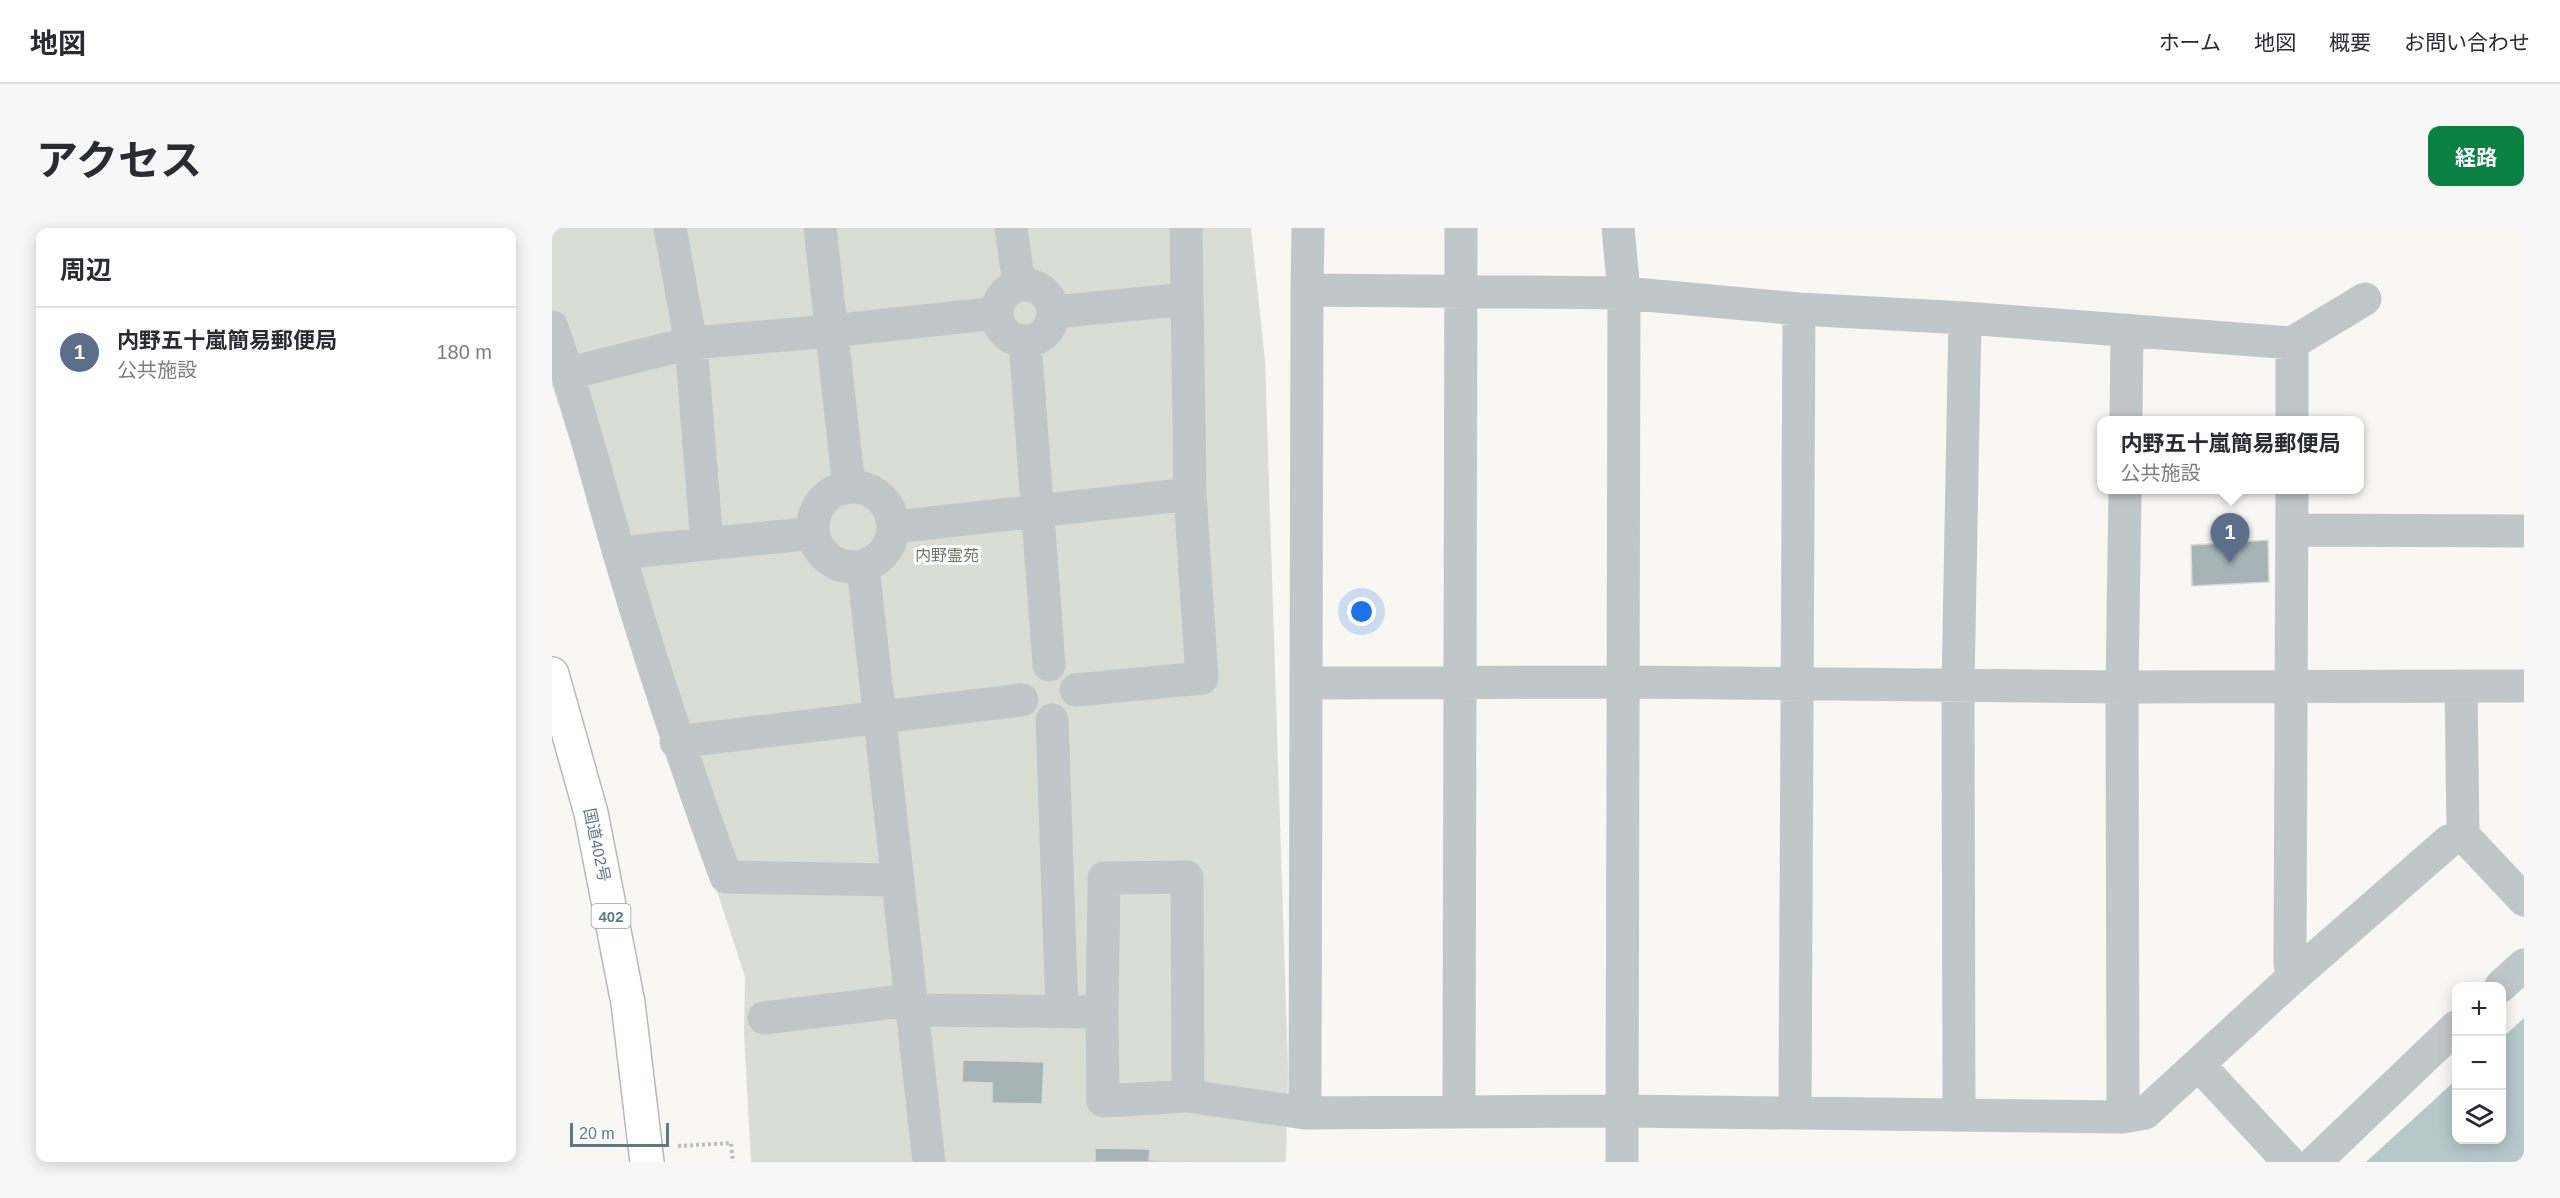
<!DOCTYPE html>
<html lang="ja">
<meta charset="utf-8">
<style>
body{margin:0;font-family:Helvetica,"Noto Sans JP",sans-serif;background:#f7f7f7;color:#2b2b33}
.controls{position:absolute;right:18px;bottom:18px;display:grid;overflow:hidden;border-radius:12px;box-shadow:0 3px 15px #0003}
.controls button{width:54px;height:54px;display:grid;place-items:center;padding:0;border:0;border-bottom:2px solid #e1e1e2;background:#fff;color:#2b2b33;font:30px sans-serif}
.scale{position:absolute;left:18px;bottom:15px;width:99px;box-sizing:border-box;padding-left:6px;border:3px solid #607a82;border-top:0;font-size:16px;line-height:21px;white-space:nowrap;color:#607a82;-webkit-text-stroke:4px #fff;paint-order:stroke}
.you{position:absolute;left:810px;top:384px;width:21px;height:21px;margin:-15px;border:4px solid #fff;border-radius:50%;background:#1a73e8;box-shadow:0 0 0 9px #1a73e833}
.badge{display:grid;place-items:center;width:39px;height:39px;border-radius:50%;background:#0b8043;color:#fff;font-size:20px;font-weight:700}
.pin{position:absolute;translate:-50% -50px;filter:drop-shadow(0 2px 3px #0008)}
.pin::after{content:'';position:absolute;top:32px;width:21px;height:18px;background:inherit;clip-path:polygon(0 0,100% 0,50% 100%)}
.popup{position:absolute;left:1545px;top:188px;width:267px;height:78px;box-sizing:border-box;display:grid;place-content:center;border-radius:12px;background:#fff;filter:drop-shadow(0 2px 4px #0005);font-size:20px;white-space:nowrap;color:#7c7c81}
.popup b{font-size:22px;color:#2b2b33}
.popup::after{content:'';position:absolute;left:50%;top:100%;margin-left:-12px;border:12px solid transparent;border-top-color:#fff}
.list{margin:0;padding:0;list-style:none}
h2{display:flex;justify-content:space-between;align-items:center;height:78px;margin:0;padding:0 24px;font-size:26px}
h2 small{font-size:20px;font-weight:400;color:#7c7c81}
.list li{display:grid;grid-template-columns:39px 1fr auto;gap:18px;align-items:center;box-sizing:border-box;height:90px;padding:0 24px;border-top:2px solid #e1e1e2}
.list b{display:block;font-size:22px;white-space:nowrap}
.list p{margin:0;font-size:20px;white-space:nowrap;color:#7c7c81}
.list em{font-size:20px;font-style:normal;color:#7c7c81}
.icon{flex:none;width:33px;height:33px;fill:none;stroke:currentColor;stroke-width:2;stroke-linecap:round;stroke-linejoin:round}
.map{position:relative;flex:none;width:1972px;height:934px;overflow:hidden;border-radius:12px}
header{display:flex;align-items:center;gap:36px;box-sizing:border-box;height:84px;padding:0 30px;background:#fff;border-bottom:2px solid #e1e1e2}
header strong{font-size:28px}
nav{display:flex;gap:33px;margin-inline-start:auto;font-size:21px}
.intro{display:flex;align-items:center;justify-content:space-between;box-sizing:border-box;height:144px;padding:0 36px}
h1{margin:0;font-size:42px}
.button{padding:15px 27px;border-radius:12px;background:#0b8043;color:#fff;font-size:21px;font-weight:700}
main{display:flex;gap:36px;padding:0 36px}
aside{flex:1;background:#fff;border-radius:12px;box-shadow:0 3px 15px #0003}
.map>svg:first-child{display:block}
</style>
<header>
<strong>地図</strong>
<nav><a>ホーム</a><a>地図</a><a>概要</a><a>お問い合わせ</a></nav>
</header>
<div class="intro"><h1>アクセス</h1><a class="button">経路</a></div>
<main>
<aside>
<h2>周辺<small></small></h2>
<ul class="list">
<li><span class="badge" style="background:#5c6f8a">1</span><div><b>内野五十嵐簡易郵便局</b><p>公共施設</p></div><em>180 m</em></li>
</ul>
</aside>
<div class="map">
<svg width="1972" height="934" viewBox="0 0 1972 934">
<rect width="100%" height="100%" fill="#f8f7f4"/>
<path fill="#d9ddd3" d="M 0,0 L 699,0 L 713,133 L 736,841 L 734,934 L 199,934 L 192,806 L 193,749 L 0,157 Z"/>
<path fill="#b6c8ca" d="M 1972,790 L 1972,934 L 1814,934 L 1904,852 L 1904,912 L 1950,912 L 1950,810 Z"/>
<path fill="#a6b4b7" stroke="#d9d9d7" stroke-width="1.5" d="M 1716,312 L 1717,354 L 1640,358 L 1639,317 Z
M 411,832 L 492,834 L 490,876 L 440,875 L 440,855 L 410,854 Z
M 543,920 L 598,921 L 597,932 L 687,934 L 543,934 Z"/>
<g fill="none" stroke-linecap="round" stroke-linejoin="round">
<defs>
<path id="highway" d="M 0,446 L 39,585 L 76,775 L 95,934"/>
</defs>
<use href="#highway" stroke="#b3babc" stroke-width="36"/>
<path stroke="#babfc1" stroke-width="4" stroke-dasharray="3 3" stroke-linecap="butt" d="M 126,918 L 179,915 L 181,934"/>
<path stroke="#c0c7c9" stroke-width="33" d="M 118,0 L 139,115 L 155,316
M 268,0 L 297,259
M 459,0 L 467,57
M 1066,0 L 1072,65 L 1070,934
M445 85a28 28 0 1 1 56 0a28 28 0 1 1-56 0Z
M 755,62 L 756,0
M 502,84 L 635,71
M 0,99 C 26,173 45,250 67,325 C 99,435 135,542 174,649 L 346,652
M 473,114 L 497,437
M 17,145 L 139,115 L 279,103 L 445,85
M 1574,192 L 1575,102
M 1740,192 L 1740,115
M261 299a40 40 0 1 1 80 0a40 40 0 1 1-80 0Z
M 342,299 L 638,266
M 1740,302 L 1972,303
M 67,325 L 262,305
M 311,339 L 377,934
M 755,455 L 1070,454 L 1570,459 L 1972,458
M 1909,458 L 1911,607 L 1972,672
M 524,462 L 650,450 L 638,266 L 634,0
M 500,492 L 510,783
M 124,514 L 470,472
M 1740,750 L 1897,613 L 1911,607
M 1949,758 L 1972,737
M 361,782 L 550,784 L 551,873 L 636,868 L 753,885 L 1070,883 L 1571,889 L 1593,885 L 1740,750 L 1738,735 L 1740,262
M 550,784 L 552,650 L 635,649 L 636,868
M 212,790 L 359,772
M 1647,837 L 1737,934
M 907,884 L 909,0
M 1243,884 L 1247,81
M 753,885 L 755,62 L 1072,65 L 1247,81 L 1413,90 L 1740,115 L 1813,71
M 1407,886 L 1406,457 L 1413,90
M 1571,889 L 1570,459 L 1573,262
M 1763,934 L 1904,799"/>
<use href="#highway" stroke="#fff" stroke-width="33"/>
</g>
<g text-anchor="middle" dominant-baseline="central" stroke-width="6" stroke-linejoin="round" paint-order="stroke">
<rect fill="#fff" stroke="#90a2a8" stroke-width="1.5" x="39.5" y="676" width="39" height="24" rx="4.5"/>
<g font-size="15" font-weight="bold" fill="#607a82">
<text x="59" y="688">402</text>
</g>
<g font-size="16" fill="#6a795f" stroke="#fff">
<text x="395" y="327">内野霊苑</text>
</g>
<g font-size="16" fill="#607a82" stroke="#fff">
<text transform="translate(45 617) rotate(78)">国道402号</text>
</g>
</g>
</svg>
<div class="controls">
<button>+</button>
<button>−</button>
<button><svg class="icon" aria-label="layers" viewBox="0 0 24 24"><path d="M12 4l9 5-9 5-9-5zM3 14l9 5 9-5"/></svg></button>
</div>
<div class="scale">20 m</div>
<div class="you"></div>
<div class="pin badge" style="left:1678px;top:335px;background:#5c6f8a">1</div>
<div class="popup"><b>内野五十嵐簡易郵便局</b>公共施設</div>
</div>
</main>
